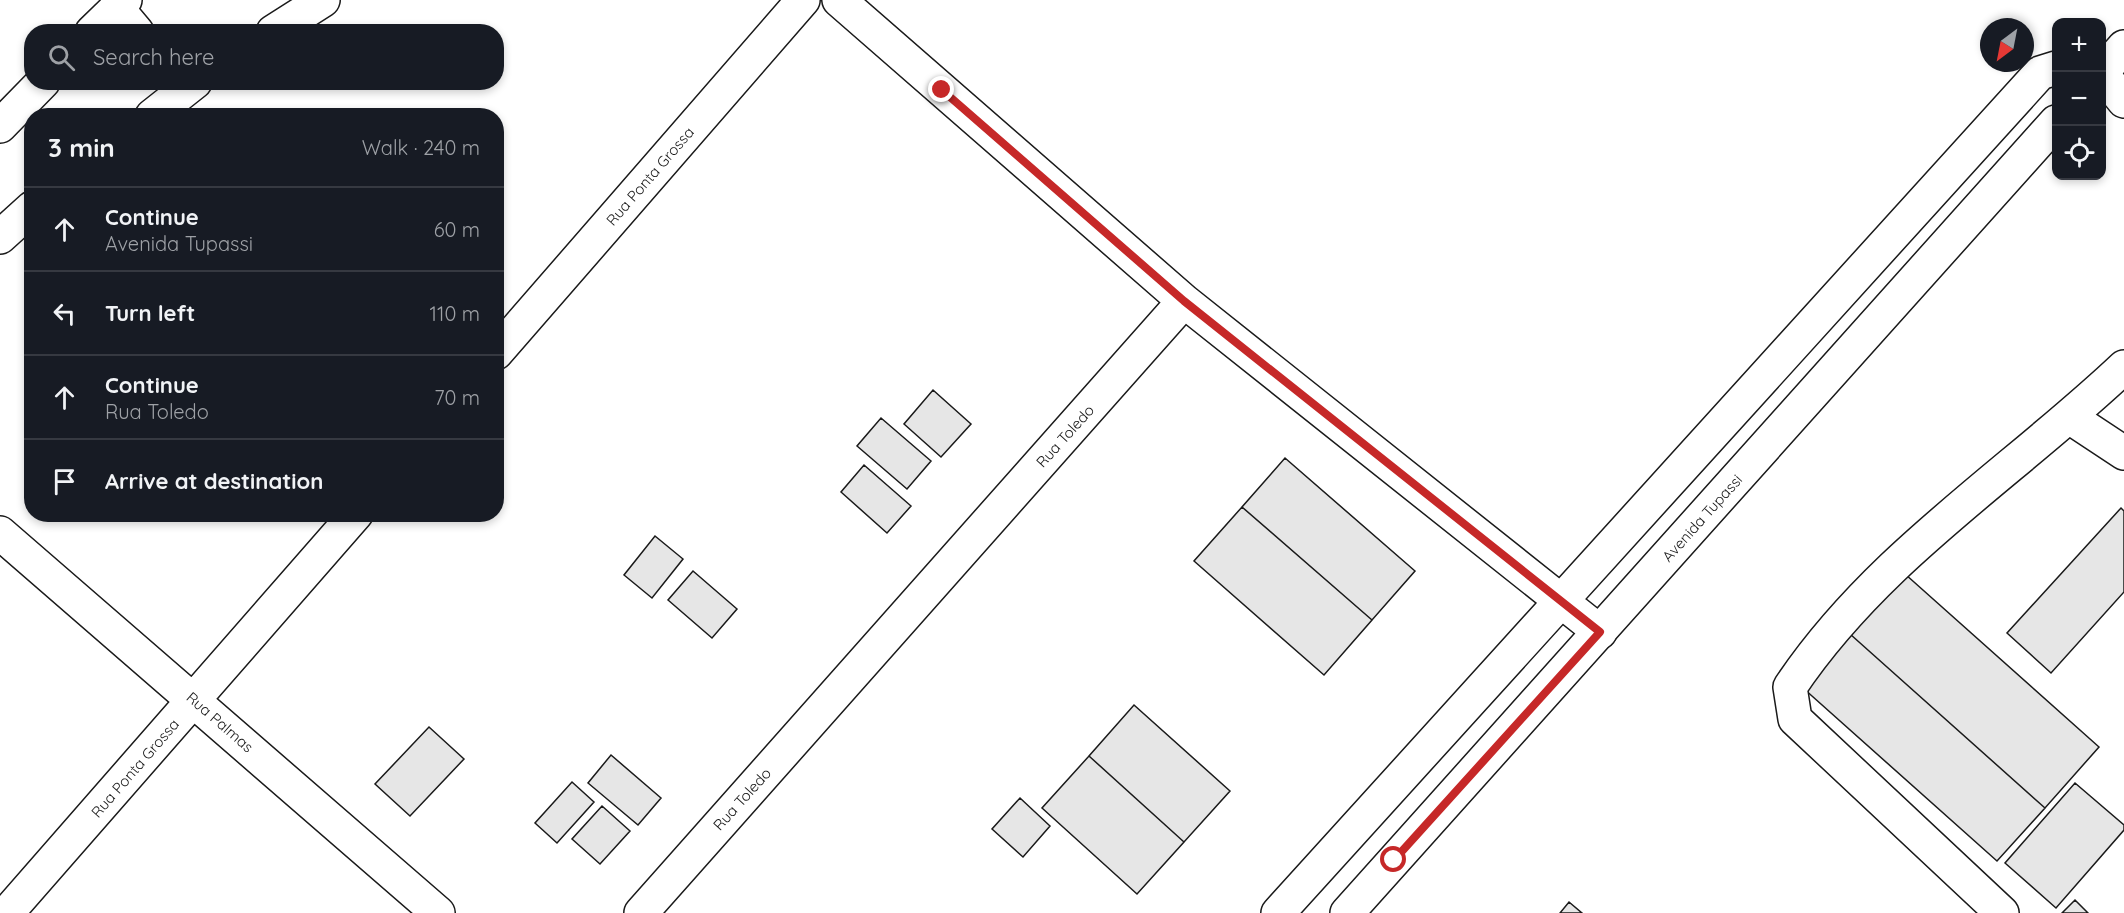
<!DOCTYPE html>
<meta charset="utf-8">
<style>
body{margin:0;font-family:Quicksand,sans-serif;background:#242831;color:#f1f3f6}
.controls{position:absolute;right:18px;top:18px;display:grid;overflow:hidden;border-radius:12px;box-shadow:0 3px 9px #0003}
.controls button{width:54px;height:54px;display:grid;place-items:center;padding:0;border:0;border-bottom:2px solid #363941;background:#171b24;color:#f1f3f6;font:30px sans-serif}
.compass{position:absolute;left:1980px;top:18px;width:54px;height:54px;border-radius:50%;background:#171b24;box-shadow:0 3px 9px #0003;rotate:212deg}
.stop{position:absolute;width:18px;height:18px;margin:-14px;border:4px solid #c62828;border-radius:50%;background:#fff}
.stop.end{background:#c62828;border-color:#fff;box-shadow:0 2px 6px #0008}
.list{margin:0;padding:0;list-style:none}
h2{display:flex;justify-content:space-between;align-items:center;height:78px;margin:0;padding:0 24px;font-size:26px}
h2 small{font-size:20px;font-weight:400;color:#9ea1a6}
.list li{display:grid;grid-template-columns:39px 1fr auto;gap:18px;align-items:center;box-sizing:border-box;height:84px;padding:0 24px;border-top:2px solid #363941}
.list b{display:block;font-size:22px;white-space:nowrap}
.list p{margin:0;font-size:20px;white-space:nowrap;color:#9ea1a6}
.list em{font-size:20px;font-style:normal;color:#9ea1a6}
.icon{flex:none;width:33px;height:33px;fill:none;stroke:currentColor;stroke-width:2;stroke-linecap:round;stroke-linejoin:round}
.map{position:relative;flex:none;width:2124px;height:913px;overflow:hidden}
.search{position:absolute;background:#171b24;box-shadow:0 3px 9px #0003;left:24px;top:24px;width:480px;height:66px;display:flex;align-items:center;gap:15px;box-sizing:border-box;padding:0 21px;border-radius:24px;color:#9ea1a6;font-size:22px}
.panel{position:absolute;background:#171b24;box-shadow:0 3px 9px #0003;left:24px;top:108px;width:480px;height:414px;border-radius:24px}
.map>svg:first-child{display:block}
</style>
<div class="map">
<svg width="2124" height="913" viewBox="0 0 2124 913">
<rect width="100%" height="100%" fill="#fff"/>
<path fill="#e6e6e6" stroke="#1a1a1a" stroke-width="1.5" d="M 933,390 L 971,424 L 941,457 L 904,424 Z
M 881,418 L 931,461 L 907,489 L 857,446 Z
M 1285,458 L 1415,571 L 1372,620 L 1242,507 Z
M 864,465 L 911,506 L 887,533 L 841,492 Z
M 1242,507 L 1372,620 L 1324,675 L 1194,561 Z
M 2121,508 L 2124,511 L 2124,592 L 2051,673 L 2007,633 Z
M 655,536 L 683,559 L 652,598 L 624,575 Z
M 693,571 L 737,609 L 712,638 L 668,600 Z
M 1905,574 L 2099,747 L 2045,808 L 1850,634 Z
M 1850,634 L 2045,808 L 1997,861 L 1803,688 Z
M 1134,705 L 1230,791 L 1184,842 L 1089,756 Z
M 429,727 L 464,759 L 410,816 L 375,784 Z
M 611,755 L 661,798 L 638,825 L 588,783 Z
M 1089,756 L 1184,842 L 1137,894 L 1042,808 Z
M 572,782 L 594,802 L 557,843 L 535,823 Z
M 2075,783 L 2124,825 L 2124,830 L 2056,908 L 2005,863 Z
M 1020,798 L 1050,826 L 1023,857 L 992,829 Z
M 602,806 L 630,831 L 600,864 L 572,839 Z
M 2075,900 L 2088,913 L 2062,913 Z
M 1569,902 L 1582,913 L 1560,913 Z"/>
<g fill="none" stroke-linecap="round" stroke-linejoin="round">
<defs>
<path id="minor" d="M 116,7 L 137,32
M 92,32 L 125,0
M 273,32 L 323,0
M 2102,74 L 2124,101
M 152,116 L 195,82
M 0,126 L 43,82
M 0,237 L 32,208
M 1184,301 L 1600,632
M 496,353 L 803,0
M 2071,418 L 2124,453
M 0,533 L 438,913
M 7,913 L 356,514
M 641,913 L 1184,301 L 839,0
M 1278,913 L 2040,73 L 2056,68
M 2002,913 L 1795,719 L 1790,687 C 1877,557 2012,473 2124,367"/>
<path id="major" d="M 2102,72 L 2124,47
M 1347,913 L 2056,122"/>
</defs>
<use href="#minor" stroke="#1a1a1a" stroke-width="36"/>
<use href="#major" stroke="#1a1a1a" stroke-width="36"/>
<use href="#minor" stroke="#fff" stroke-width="33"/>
<use href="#major" stroke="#fff" stroke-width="33"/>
</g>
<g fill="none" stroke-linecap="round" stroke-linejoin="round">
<path stroke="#c62828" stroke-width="8" d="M 942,90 L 1184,301 L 1600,632 L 1394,860"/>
</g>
<g text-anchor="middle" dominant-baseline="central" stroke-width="4.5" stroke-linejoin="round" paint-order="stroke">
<g font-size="15" fill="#1a1a1a" stroke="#fff">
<text transform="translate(650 176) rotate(-49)">Rua Ponta Grossa</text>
<text transform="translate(1065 436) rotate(-48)">Rua Toledo</text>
<text transform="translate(1702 518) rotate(-48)">Avenida Tupassi</text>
<text transform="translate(220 722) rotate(41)">Rua Palmas</text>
<text transform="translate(135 768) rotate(-49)">Rua Ponta Grossa</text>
<text transform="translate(742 799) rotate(-48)">Rua Toledo</text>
</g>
</g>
</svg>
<div class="controls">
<button>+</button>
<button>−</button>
<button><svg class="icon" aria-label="locate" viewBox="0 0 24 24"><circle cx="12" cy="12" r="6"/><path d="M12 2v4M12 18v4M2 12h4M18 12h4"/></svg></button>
</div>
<svg class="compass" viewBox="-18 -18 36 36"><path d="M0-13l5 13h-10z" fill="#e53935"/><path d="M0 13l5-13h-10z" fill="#9ea1a6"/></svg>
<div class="stop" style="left:1394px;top:860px"></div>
<div class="stop end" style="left:942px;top:90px"></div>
<div class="search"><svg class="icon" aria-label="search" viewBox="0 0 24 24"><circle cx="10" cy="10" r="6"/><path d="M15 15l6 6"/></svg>Search here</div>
<section class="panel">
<h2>3 min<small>Walk · 240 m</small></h2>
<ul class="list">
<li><svg class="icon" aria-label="ahead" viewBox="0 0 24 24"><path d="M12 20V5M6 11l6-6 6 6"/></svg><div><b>Continue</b><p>Avenida Tupassi</p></div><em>60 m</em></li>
<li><svg class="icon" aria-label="left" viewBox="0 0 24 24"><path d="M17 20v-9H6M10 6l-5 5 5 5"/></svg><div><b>Turn left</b></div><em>110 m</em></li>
<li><svg class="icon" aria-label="ahead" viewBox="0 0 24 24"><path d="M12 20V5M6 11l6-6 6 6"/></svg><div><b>Continue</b><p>Rua Toledo</p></div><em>70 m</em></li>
<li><svg class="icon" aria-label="arrive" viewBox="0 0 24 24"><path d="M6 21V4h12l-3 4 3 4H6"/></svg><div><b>Arrive at destination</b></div></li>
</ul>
</section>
</div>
